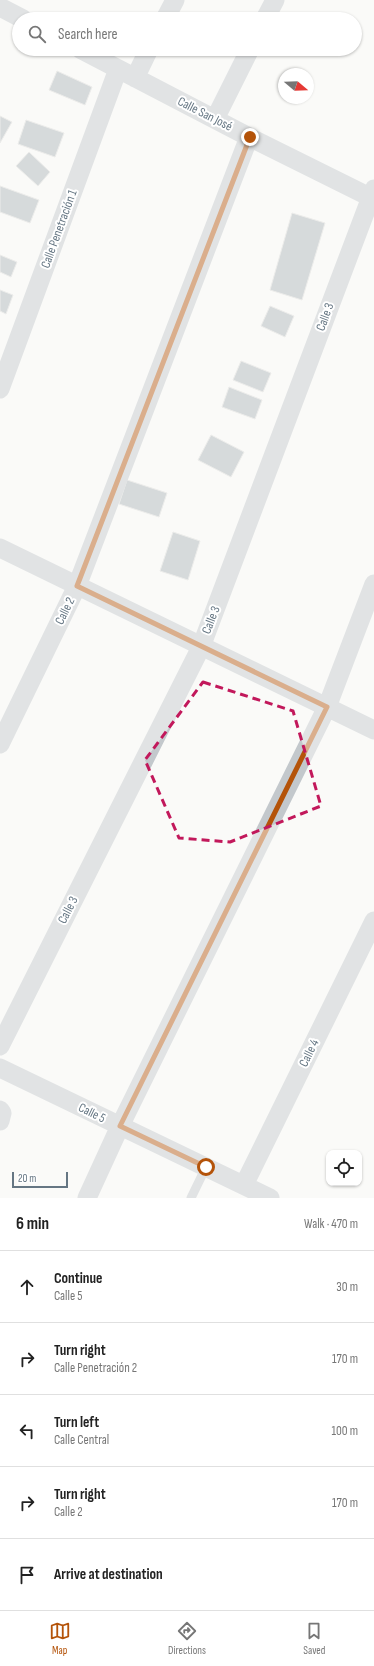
<!DOCTYPE html>
<meta charset="utf-8">
<style>
body{margin:0;font-family:"Sofia Sans Condensed",sans-serif;background:#f6f6f6;color:#222}
.controls{position:absolute;right:12px;bottom:12px;display:grid;overflow:hidden;border-radius:8px;box-shadow:0 1px 3px #0004}
.controls button{width:36px;height:36px;display:grid;place-items:center;padding:0;border:0;border-bottom:1px solid #e0e0e0;background:#fff;color:#222;font:20px sans-serif}
.compass{position:absolute;left:278px;top:68px;width:36px;height:36px;border-radius:50%;background:#fff;box-shadow:0 1px 3px #0004;rotate:109deg}
.scale{position:absolute;left:12px;bottom:10px;width:56px;box-sizing:border-box;padding-left:4px;border:2px solid #657683;border-top:0;font-size:11px;line-height:14px;white-space:nowrap;color:#657683;-webkit-text-stroke:3px #fff;paint-order:stroke}
.stop{position:absolute;width:12px;height:12px;margin:-9px;border:3px solid #b45309;border-radius:50%;background:#fff}
.stop.end{background:#b45309;border-color:#fff;box-shadow:0 1px 4px #0008}
.list{margin:0;padding:0;list-style:none}
h2{display:flex;justify-content:space-between;align-items:center;height:52px;margin:0;padding:0 16px;font-size:17px}
h2 small{font-size:13px;font-weight:400;color:#767676}
.list li{display:grid;grid-template-columns:26px 1fr auto;gap:12px;align-items:center;box-sizing:border-box;height:72px;padding:0 16px;border-top:1px solid #e0e0e0}
.list b{display:block;font-size:15px;white-space:nowrap}
.list p{margin:0;font-size:13px;white-space:nowrap;color:#767676}
.list em{font-size:13px;font-style:normal;color:#767676}
.icon{flex:none;width:22px;height:22px;fill:none;stroke:currentColor;stroke-width:2;stroke-linecap:round;stroke-linejoin:round}
.map{position:relative;flex:none;width:374px;height:1198px;overflow:hidden}
.search{position:absolute;background:#fff;box-shadow:0 1px 3px #0004;left:12px;right:12px;top:12px;height:44px;display:flex;align-items:center;gap:10px;box-sizing:border-box;padding:0 14px;border-radius:22px;color:#767676;font-size:15px}
.sheet{height:412px;background:#fff}
nav{display:flex;justify-content:space-around;align-items:center;box-sizing:border-box;height:56px;border-top:1px solid #e0e0e0;background:#fff;font-size:11px;color:#767676}
nav a{display:grid;justify-items:center;gap:2px}
nav .on{color:#b45309}
.map>svg:first-child{display:block}
</style>
<div class="map">
<svg width="374" height="1198" viewBox="0 0 374 1198">
<rect width="100%" height="100%" fill="#fafaf8"/>
<path fill="#aab3b9" stroke="#dcdcda" d="M 57,71 L 92,87 L 85,105 L 49,90 Z
M 0,116 L 12,122 L 0,143 Z
M 26,120 L 64,133 L 55,157 L 18,144 Z
M 29,152 L 50,172 L 38,186 L 16,166 Z
M 0,186 L 39,200 L 30,223 L 0,212 Z
M 292,213 L 325,223 L 302,300 L 270,290 Z
M 0,255 L 17,262 L 11,277 L 0,272 Z
M 0,290 L 13,295 L 6,314 L 0,311 Z
M 270,306 L 294,316 L 285,337 L 261,326 Z
M 241,361 L 271,373 L 263,392 L 233,380 Z
M 229,387 L 262,400 L 255,419 L 222,407 Z
M 211,435 L 244,452 L 231,477 L 198,460 Z
M 127,480 L 167,493 L 159,517 L 119,504 Z
M 173,532 L 200,541 L 188,580 L 160,571 Z"/>
<g fill="none" stroke-linecap="round" stroke-linejoin="round">
<path stroke="#c3c8cc" stroke-width="9" d="M 191,1198 L 206,1167"/>
<path stroke="#c3c8cc" stroke-width="19" d="M 0,7 L 23,19
M 165,19 L 175,0
M 265,19 L 275,0
M 80,49 L 249,137 L 374,199
M 135,78 L 149,49
M 215,119 L 250,49
M 0,389 L 118,69
M 0,548 L 374,730
M 0,744 L 77,586 L 249,137
M 0,1046 L 201,647 L 374,189
M 0,1068 L 270,1198
M 0,1110 L 2,1113 L 0,1121
M 244,1185 L 374,921
M 87,1198 L 120,1126 L 327,707 L 374,584"/>
</g>
<g fill="none" stroke-linecap="round" stroke-linejoin="round">
<path stroke="#b45309" stroke-width="5" d="M 206,1167 L 120,1126 L 327,707 L 77,586 L 250,137"/>
</g>
<path d="M0 0H374V1198H0ZM 203,682 L 293,711 L 321,806 L 230,842 L 179,838 L 145,760 Z" fill="#fafaf8" fill-opacity=".55" fill-rule="evenodd"/>
<path fill="none" stroke="#c2185b" stroke-width="3" stroke-dasharray="8 5" stroke-linejoin="round" d="M 203,682 L 293,711 L 321,806 L 230,842 L 179,838 L 145,760 Z"/>
<g text-anchor="middle" dominant-baseline="central" stroke-width="4" stroke-linejoin="round" paint-order="stroke">
<g font-size="13" fill="#657683" stroke="#fff">
<text transform="translate(205 114) rotate(27)">Calle San José</text>
<text transform="translate(59 229) rotate(-70)">Calle Penetración 1</text>
<text transform="translate(325 317) rotate(-70)">Calle 3</text>
<text transform="translate(65 611) rotate(-64)">Calle 2</text>
<text transform="translate(211 620) rotate(-69)">Calle 3</text>
<text transform="translate(68 910) rotate(-63)">Calle 3</text>
<text transform="translate(309 1053) rotate(-64)">Calle 4</text>
<text transform="translate(92 1113) rotate(26)">Calle 5</text>
</g>
</g>
</svg>
<div class="controls">
<button><svg class="icon" aria-label="locate" viewBox="0 0 24 24"><circle cx="12" cy="12" r="6"/><path d="M12 2v4M12 18v4M2 12h4M18 12h4"/></svg></button>
</div>
<svg class="compass" viewBox="-18 -18 36 36"><path d="M0-13l5 13h-10z" fill="#e53935"/><path d="M0 13l5-13h-10z" fill="#767676"/></svg>
<div class="scale">20 m</div>
<div class="stop" style="left:206px;top:1167px"></div>
<div class="stop end" style="left:250px;top:137px"></div>
<div class="search"><svg class="icon" aria-label="search" viewBox="0 0 24 24"><circle cx="10" cy="10" r="6"/><path d="M15 15l6 6"/></svg>Search here</div>
</div>
<section class="sheet">
<h2>6 min<small>Walk · 470 m</small></h2>
<ul class="list">
<li><svg class="icon" aria-label="ahead" viewBox="0 0 24 24"><path d="M12 20V5M6 11l6-6 6 6"/></svg><div><b>Continue</b><p>Calle 5</p></div><em>30 m</em></li>
<li><svg class="icon" aria-label="right" viewBox="0 0 24 24"><path d="M7 20v-9h11M14 6l5 5-5 5"/></svg><div><b>Turn right</b><p>Calle Penetración 2</p></div><em>170 m</em></li>
<li><svg class="icon" aria-label="left" viewBox="0 0 24 24"><path d="M17 20v-9H6M10 6l-5 5 5 5"/></svg><div><b>Turn left</b><p>Calle Central</p></div><em>100 m</em></li>
<li><svg class="icon" aria-label="right" viewBox="0 0 24 24"><path d="M7 20v-9h11M14 6l5 5-5 5"/></svg><div><b>Turn right</b><p>Calle 2</p></div><em>170 m</em></li>
<li><svg class="icon" aria-label="arrive" viewBox="0 0 24 24"><path d="M6 21V4h12l-3 4 3 4H6"/></svg><div><b>Arrive at destination</b></div></li>
</ul>
</section>
<nav>
<a class="on"><svg class="icon" aria-label="map" viewBox="0 0 24 24"><path d="M3 6l6-2 6 2 6-2v14l-6 2-6-2-6 2zM9 4v14M15 6v14"/></svg>Map</a>
<a><svg class="icon" aria-label="directions" viewBox="0 0 24 24"><path d="M12 3l9 9-9 9-9-9zM9 14v-3h6M13 9l2 2-2 2"/></svg>Directions</a>
<a><svg class="icon" aria-label="saved" viewBox="0 0 24 24"><path d="M7 4h10v16l-5-4-5 4z"/></svg>Saved</a>
</nav>
